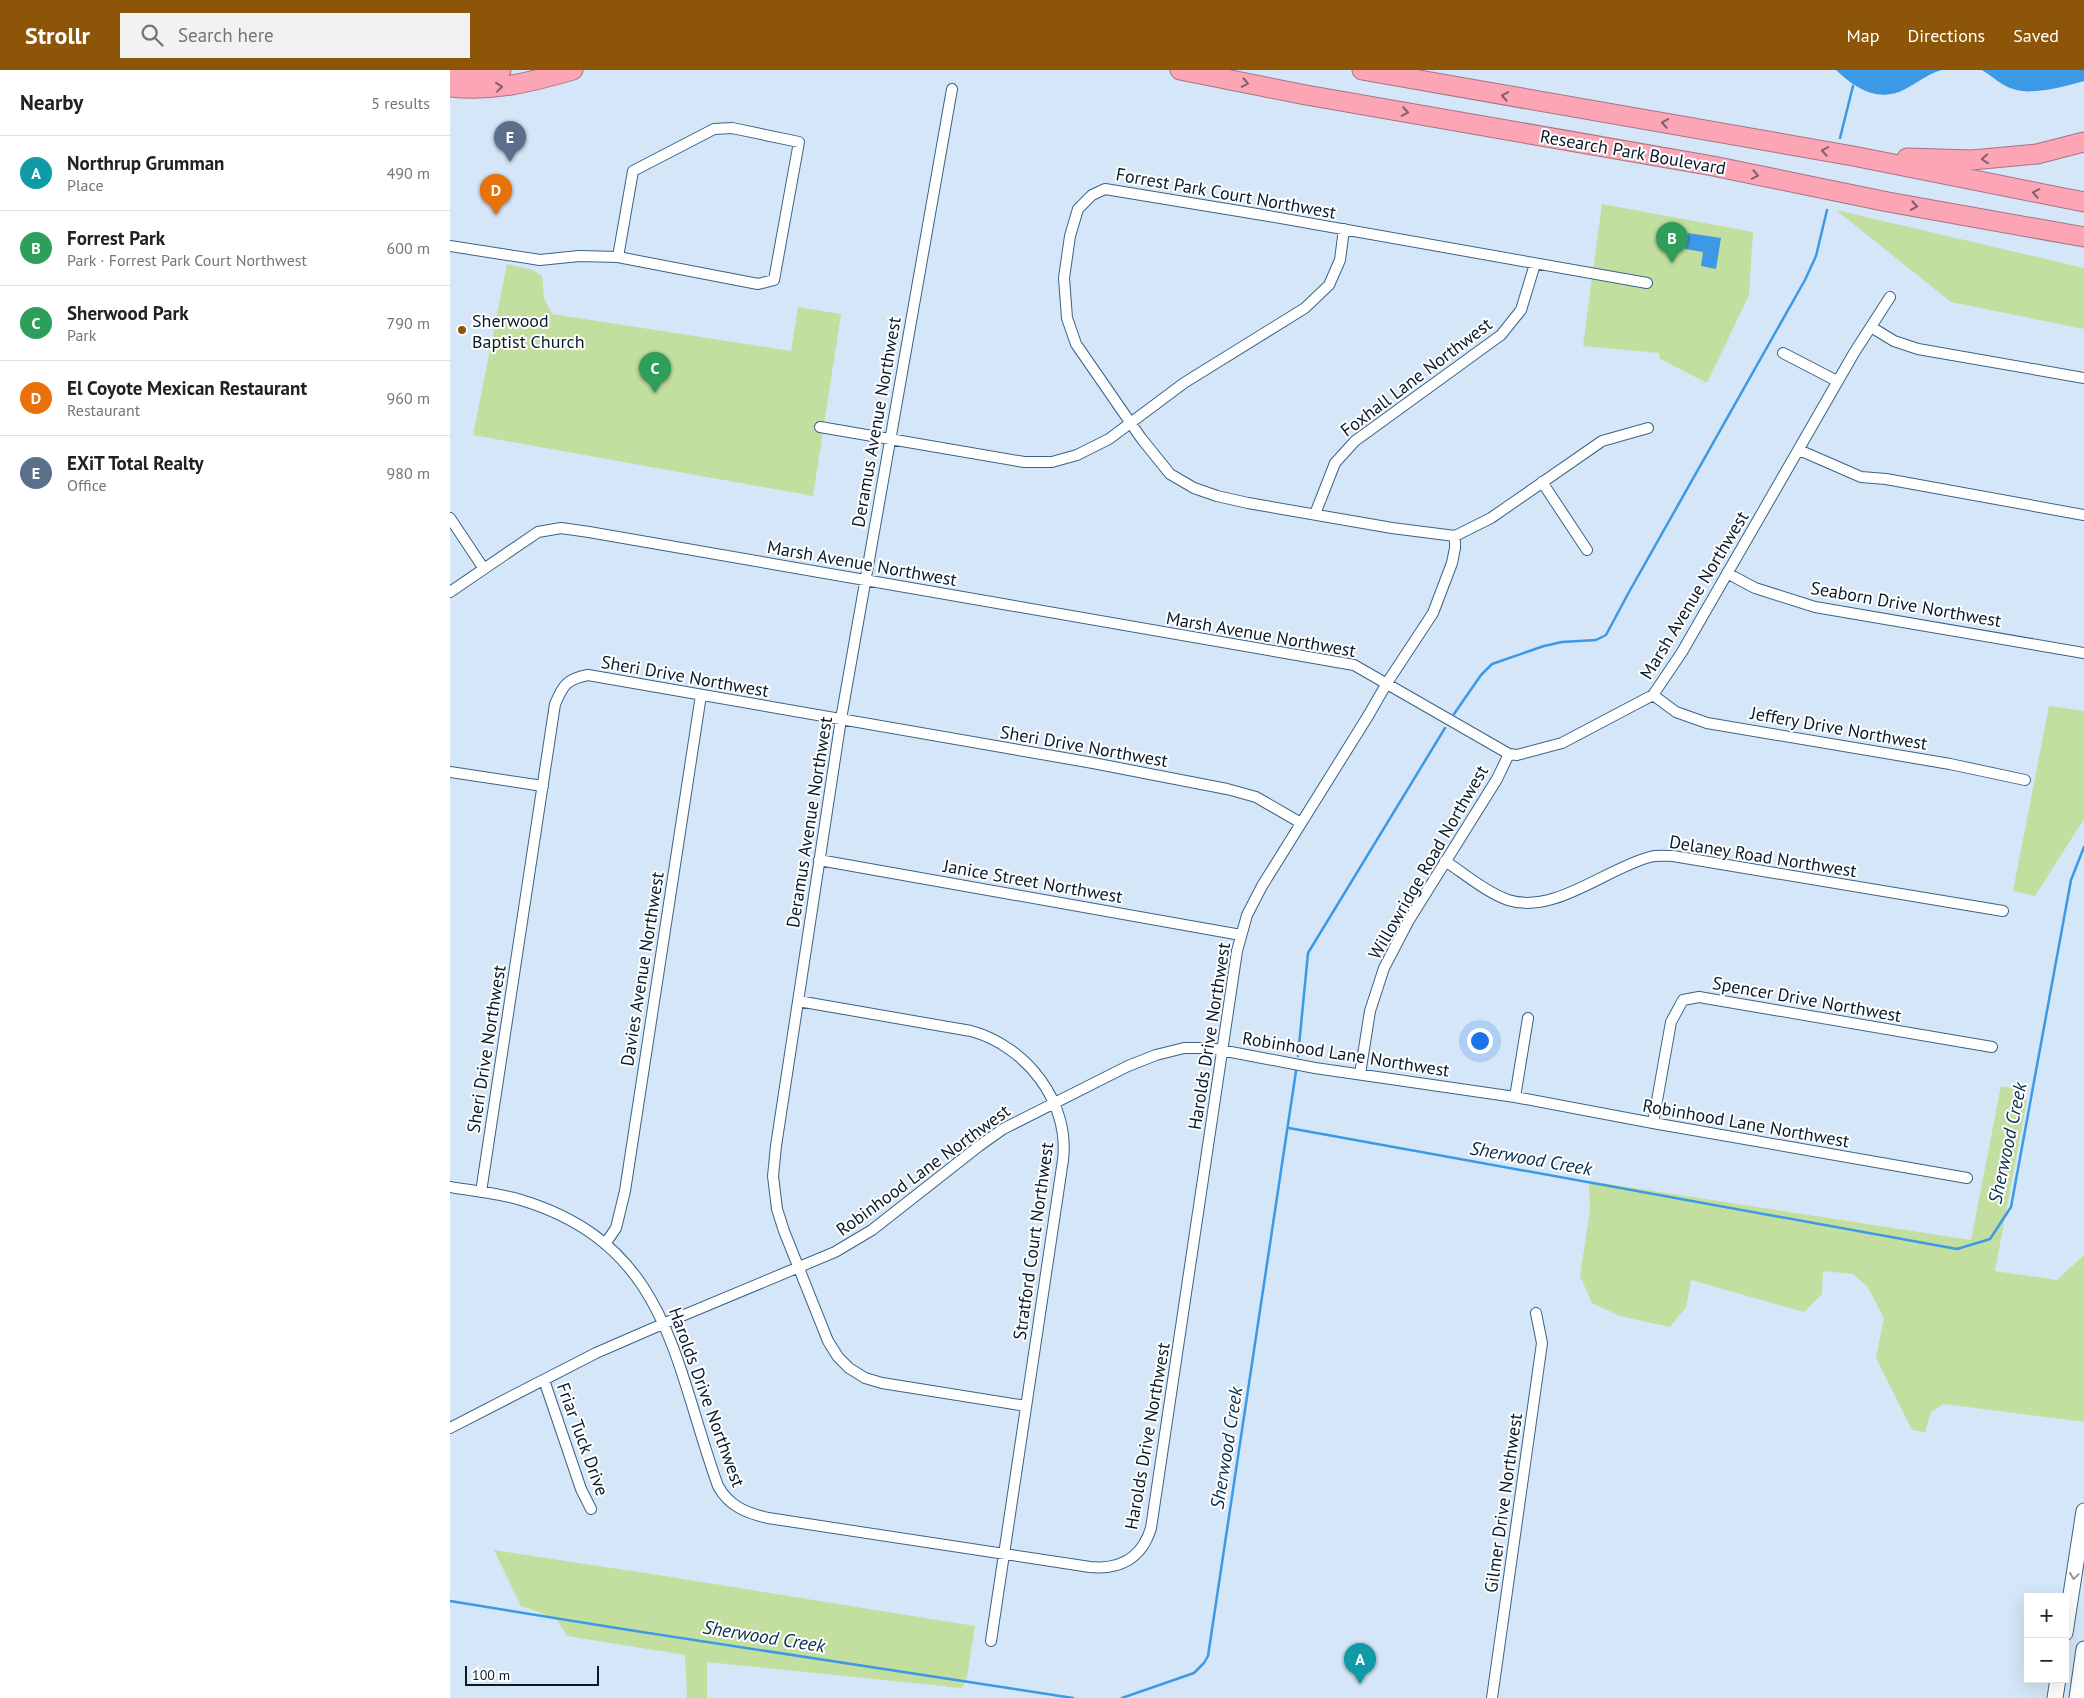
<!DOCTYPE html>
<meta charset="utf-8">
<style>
body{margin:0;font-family:"PT Sans",sans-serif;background:#f2f2f2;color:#202124}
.controls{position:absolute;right:15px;bottom:15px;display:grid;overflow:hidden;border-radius:0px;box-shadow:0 5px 20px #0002}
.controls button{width:45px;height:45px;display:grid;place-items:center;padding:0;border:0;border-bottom:1px solid #e0e0e0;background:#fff;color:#202124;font:25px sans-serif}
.scale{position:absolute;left:15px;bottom:12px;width:134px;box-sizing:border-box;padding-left:5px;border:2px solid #091a29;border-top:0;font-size:14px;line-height:18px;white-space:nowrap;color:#091a29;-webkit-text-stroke:4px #fff;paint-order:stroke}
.you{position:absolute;left:1029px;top:970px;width:18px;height:18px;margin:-12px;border:4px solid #fff;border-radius:50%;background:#1a73e8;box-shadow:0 0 0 8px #1a73e833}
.badge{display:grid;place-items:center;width:32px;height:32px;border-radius:50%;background:#8c5507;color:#fff;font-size:16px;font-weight:700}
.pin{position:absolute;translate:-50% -41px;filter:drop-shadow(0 1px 2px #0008)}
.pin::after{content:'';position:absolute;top:26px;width:18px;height:15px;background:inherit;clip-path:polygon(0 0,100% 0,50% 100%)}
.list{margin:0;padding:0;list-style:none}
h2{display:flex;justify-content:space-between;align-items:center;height:65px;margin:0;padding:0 20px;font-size:21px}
h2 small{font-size:16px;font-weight:400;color:#757577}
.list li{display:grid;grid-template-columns:32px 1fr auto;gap:15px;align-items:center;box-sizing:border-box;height:75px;padding:0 20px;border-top:1px solid #e0e0e0}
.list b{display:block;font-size:19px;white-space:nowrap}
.list p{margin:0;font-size:16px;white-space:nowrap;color:#757577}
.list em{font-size:16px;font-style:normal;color:#757577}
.icon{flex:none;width:28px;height:28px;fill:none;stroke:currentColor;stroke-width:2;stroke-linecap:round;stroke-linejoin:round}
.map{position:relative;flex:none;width:1634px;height:1628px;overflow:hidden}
header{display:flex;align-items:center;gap:30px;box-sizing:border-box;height:70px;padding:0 25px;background:#8c5507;color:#fff}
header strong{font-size:24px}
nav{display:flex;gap:28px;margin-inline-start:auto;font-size:18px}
.search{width:350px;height:45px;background:#f2f2f2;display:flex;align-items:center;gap:12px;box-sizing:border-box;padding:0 18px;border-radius:0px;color:#757577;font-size:19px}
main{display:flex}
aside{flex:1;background:#fff}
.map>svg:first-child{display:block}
</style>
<header>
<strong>Strollr</strong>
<div class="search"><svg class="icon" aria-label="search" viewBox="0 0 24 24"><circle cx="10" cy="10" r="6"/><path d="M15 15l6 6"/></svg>Search here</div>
<nav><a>Map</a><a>Directions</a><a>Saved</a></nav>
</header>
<main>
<aside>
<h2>Nearby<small>5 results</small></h2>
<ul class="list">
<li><span class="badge" style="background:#0f9aa8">A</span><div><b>Northrup Grumman</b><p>Place</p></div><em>490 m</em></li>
<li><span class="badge" style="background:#2e9e5b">B</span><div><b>Forrest Park</b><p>Park · Forrest Park Court Northwest</p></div><em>600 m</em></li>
<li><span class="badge" style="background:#2e9e5b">C</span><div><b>Sherwood Park</b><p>Park</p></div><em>790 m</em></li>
<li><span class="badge" style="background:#e8710a">D</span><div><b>El Coyote Mexican Restaurant</b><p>Restaurant</p></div><em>960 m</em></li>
<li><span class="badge" style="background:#5c6f8a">E</span><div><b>EXiT Total Realty</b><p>Office</p></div><em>980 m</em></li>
</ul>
</aside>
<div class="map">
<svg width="1634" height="1628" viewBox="0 0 1634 1628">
<rect width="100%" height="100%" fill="#d4e6f7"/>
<path fill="#c3df9f" d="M 1152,134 L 1303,162 L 1299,225 L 1257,313 L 1210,289 L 1209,283 L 1133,276 Z
M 1386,140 L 1634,198 L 1634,259 L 1501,232 Z
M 57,194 L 83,200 L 92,206 L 94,228 L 102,244 L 341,281 L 348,237 L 391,244 L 363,426 L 23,365 Z
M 1599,636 L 1634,641 L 1634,749 L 1585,826 L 1563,821 Z
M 1551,1016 L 1571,1020 L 1577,1030 L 1545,1201 L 1607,1210 L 1634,1185 L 1634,1352 L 1494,1334 L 1481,1342 L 1475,1362 L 1462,1360 L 1426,1288 L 1434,1248 L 1417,1216 L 1403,1204 L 1373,1201 L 1372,1224 L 1354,1242 L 1241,1210 L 1236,1237 L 1220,1257 L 1170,1246 L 1142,1233 L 1130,1206 L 1140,1140 L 1139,1111 L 1521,1170 Z
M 44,1480 L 221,1507 L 525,1556 L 517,1607 L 512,1618 L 257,1592 L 257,1628 L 237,1628 L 235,1585 L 117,1566 L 106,1548 L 71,1536 Z"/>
<path fill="#3c99e5" d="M 1386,0 L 1492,0 C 1476,4 1464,16 1449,22 C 1424,31 1403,16 1386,0 Z
M 1532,0 L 1634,0 L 1634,11 C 1616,16 1581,26 1563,19 C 1552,16 1542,6 1532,0 Z
M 1238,163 L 1271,168 L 1266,199 L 1251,196 L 1253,182 L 1235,179 Z"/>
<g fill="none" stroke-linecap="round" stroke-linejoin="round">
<path stroke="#3c99e5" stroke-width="2.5" d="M 1390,68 L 1403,16
M 1004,644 L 1031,605 L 1042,594 L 1094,576 L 1112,572 L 1146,570 L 1156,565 L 1179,522 L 1355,210 L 1366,186 L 1377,140
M 848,986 L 858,883 L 995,658
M 839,1058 L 1507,1179 L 1540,1169 L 1561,1137 L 1621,810 L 1634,777
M 0,1531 L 179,1560 L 623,1628
M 672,1628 L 744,1603 L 754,1593 L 758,1586 L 846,1001"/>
<defs>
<path id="minor" d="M 502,19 L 391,649 L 326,1076 L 323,1106 L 327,1139 L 334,1161 L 378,1271 L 388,1287 L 399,1298 L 415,1308 L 432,1313 L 576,1336
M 282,58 L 349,72 L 324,210 L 308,214 L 168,187 L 183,101 L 264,59 Z
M 0,176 L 90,190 L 129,186 L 168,187
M 1197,213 L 813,145 L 655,119 L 642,125 L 628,139 L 620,166 L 614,208 L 617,248 L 626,274 L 691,368 L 720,404 L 744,418 L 767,426 L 798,433 L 942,458 L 1005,466 L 1041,448 L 1152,371 L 1198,358
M 1421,257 L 1444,271 L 1468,279 L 1634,308
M 1333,283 L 1387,311
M 370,357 L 574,392 L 602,392 L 627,385 L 659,369 L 734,313 L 855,238 L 879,215 L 890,190 L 894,159
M 1349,380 L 1411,407 L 1436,409 L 1634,445
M 1092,412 L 1137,480
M 865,444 L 885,393 L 905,371 L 1051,265 L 1071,240 L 1085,194
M 0,448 L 34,499
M 1277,503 L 1305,518 L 1365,537 L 1634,583
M 0,522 L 88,462 L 111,458 L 139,462 L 904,595 L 1059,684 L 1067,685 L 1112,673 L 1203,625 L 1232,582 L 1404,283 L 1440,227
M 1203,625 L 1226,642 L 1257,653 L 1500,694 L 1575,710
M 0,702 L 93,716
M 369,790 L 791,865
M 995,791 C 1015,804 1036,822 1058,830 C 1104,845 1157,798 1200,787 C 1207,785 1215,786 1223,786 L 1553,841
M 348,931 L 521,961 C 576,976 620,1032 613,1090 L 541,1571
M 910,1004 L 920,941 L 934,898 L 959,850 L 1047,709 L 1059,684
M 1065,1027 L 1078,948
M 1203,1053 L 1221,952 L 1233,930 L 1249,927 L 1542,977
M 0,1117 C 23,1121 48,1123 71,1130 C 219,1175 223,1291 268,1416 C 279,1436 296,1443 318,1448 L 640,1497 C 670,1500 692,1488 701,1458 L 787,881 L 797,845 L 812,816 L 918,646 L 937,613 L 983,543 L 1002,493 L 1005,478 L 1005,466
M 31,1122 L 105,634 C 113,615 117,609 138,605 L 643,693 L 777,719 L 806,727 L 851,753
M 155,1174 L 166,1158 L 175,1121 L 251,625
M 94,1310 L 131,1419 L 141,1439
M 0,1358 L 146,1283 L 215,1253 L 385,1182 L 422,1160 L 529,1076 L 553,1059 L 678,996 L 706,985 L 734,978 L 760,978 L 865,998 L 1065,1027 L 1203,1053 L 1517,1108
M 1042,1628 L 1092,1273 L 1086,1243"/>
<path id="secondary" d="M 1615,1563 L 1634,1441
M 1605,1628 L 1608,1609
M 1627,1628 L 1634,1579"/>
<path id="motorway" d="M 730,0 L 856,25 L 1263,96 L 1438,132 L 1634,167
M 912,0 L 1403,86 L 1634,132
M 0,1 L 51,0
M 0,17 C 44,22 81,12 123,0
M 1457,88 L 1522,90 L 1587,84 L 1634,72"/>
</defs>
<use href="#minor" stroke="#3a6388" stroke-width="12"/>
<use href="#secondary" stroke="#3a6388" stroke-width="17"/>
<use href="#motorway" stroke="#a67484" stroke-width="21"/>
<use href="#minor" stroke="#fff" stroke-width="10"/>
<use href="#secondary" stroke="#fff" stroke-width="15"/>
<use href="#motorway" stroke="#fba5b5" stroke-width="19"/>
</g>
<defs><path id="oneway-chevron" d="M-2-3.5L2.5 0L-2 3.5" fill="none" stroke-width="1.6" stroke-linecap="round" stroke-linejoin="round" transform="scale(1.25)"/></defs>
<g stroke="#82606f">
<use href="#oneway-chevron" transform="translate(795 13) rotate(11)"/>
<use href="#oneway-chevron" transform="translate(49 17) rotate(-6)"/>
<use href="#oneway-chevron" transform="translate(1055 26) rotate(-170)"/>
<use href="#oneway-chevron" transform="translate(955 42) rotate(9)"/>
<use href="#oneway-chevron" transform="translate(1215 53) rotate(-170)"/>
<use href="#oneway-chevron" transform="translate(1375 81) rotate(-170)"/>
<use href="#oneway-chevron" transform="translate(1535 89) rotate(175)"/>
<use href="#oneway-chevron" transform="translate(1305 105) rotate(11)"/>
<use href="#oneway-chevron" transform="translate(1586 123) rotate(-169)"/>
<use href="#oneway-chevron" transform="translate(1464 136) rotate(10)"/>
</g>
<use stroke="#90989f" href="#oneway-chevron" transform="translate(1624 1506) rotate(98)"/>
<circle fill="#8c5507" stroke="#fff" stroke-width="2" cx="12" cy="260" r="5"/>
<g text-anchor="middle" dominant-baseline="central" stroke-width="4" stroke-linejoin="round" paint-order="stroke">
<g font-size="18" fill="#091a29" stroke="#fff">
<text transform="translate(1183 82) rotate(10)">Research Park Boulevard</text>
<text transform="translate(776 123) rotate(10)">Forrest Park Court Northwest</text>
<text transform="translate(966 307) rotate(-37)">Foxhall Lane Northwest</text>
<text transform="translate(426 352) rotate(-80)">Deramus Avenue Northwest</text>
<text transform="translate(412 493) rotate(10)">Marsh Avenue Northwest</text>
<text transform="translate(1244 525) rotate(-59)">Marsh Avenue Northwest</text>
<text transform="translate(1456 534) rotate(10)">Seaborn Drive Northwest</text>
<text transform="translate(811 564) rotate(10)">Marsh Avenue Northwest</text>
<text transform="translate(235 606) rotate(10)">Sheri Drive Northwest</text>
<text transform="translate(1389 658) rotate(10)">Jeffery Drive Northwest</text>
<text transform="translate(634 676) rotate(10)">Sheri Drive Northwest</text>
<text transform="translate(359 752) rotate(-81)">Deramus Avenue Northwest</text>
<text transform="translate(1313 786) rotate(9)">Delaney Road Northwest</text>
<text transform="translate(978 792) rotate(-60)">Willowridge Road Northwest</text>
<text transform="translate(583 811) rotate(10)">Janice Street Northwest</text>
<text transform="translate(192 899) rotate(-81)">Davies Avenue Northwest</text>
<text transform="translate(1357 929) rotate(10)">Spencer Drive Northwest</text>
<text transform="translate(759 966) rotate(-81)">Harolds Drive Northwest</text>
<text transform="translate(36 979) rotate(-81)">Sheri Drive Northwest</text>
<text transform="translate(896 984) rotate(9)">Robinhood Lane Northwest</text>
<text transform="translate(1296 1053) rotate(10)">Robinhood Lane Northwest</text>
<text transform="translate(473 1100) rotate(-36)">Robinhood Lane Northwest</text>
<text transform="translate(583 1171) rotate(-82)">Stratford Court Northwest</text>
<text transform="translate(257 1327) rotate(70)">Harolds Drive Northwest</text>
<text transform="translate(697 1366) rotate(-80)">Harolds Drive Northwest</text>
<text transform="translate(133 1369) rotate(70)">Friar Tuck Drive</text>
<text transform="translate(1053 1433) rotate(-82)">Gilmer Drive Northwest</text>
</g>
<g font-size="18" fill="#091a29" stroke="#fff" text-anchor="start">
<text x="22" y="250">Sherwood<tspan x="22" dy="21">Baptist Church</tspan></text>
</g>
<g font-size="19" font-style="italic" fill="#072e4c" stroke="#fff">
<text transform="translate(1557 1073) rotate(-78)">Sherwood Creek</text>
<text transform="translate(1081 1088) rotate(10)">Sherwood Creek</text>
<text transform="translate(776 1378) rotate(-81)">Sherwood Creek</text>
<text transform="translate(314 1566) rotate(9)">Sherwood Creek</text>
</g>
</g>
</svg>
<div class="controls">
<button>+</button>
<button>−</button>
</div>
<div class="scale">100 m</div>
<div class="you"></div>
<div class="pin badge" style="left:910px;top:1614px;background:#0f9aa8">A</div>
<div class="pin badge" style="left:1222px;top:193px;background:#2e9e5b">B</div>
<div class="pin badge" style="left:205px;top:323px;background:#2e9e5b">C</div>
<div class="pin badge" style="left:46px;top:145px;background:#e8710a">D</div>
<div class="pin badge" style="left:60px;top:92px;background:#5c6f8a">E</div>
</div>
</main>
